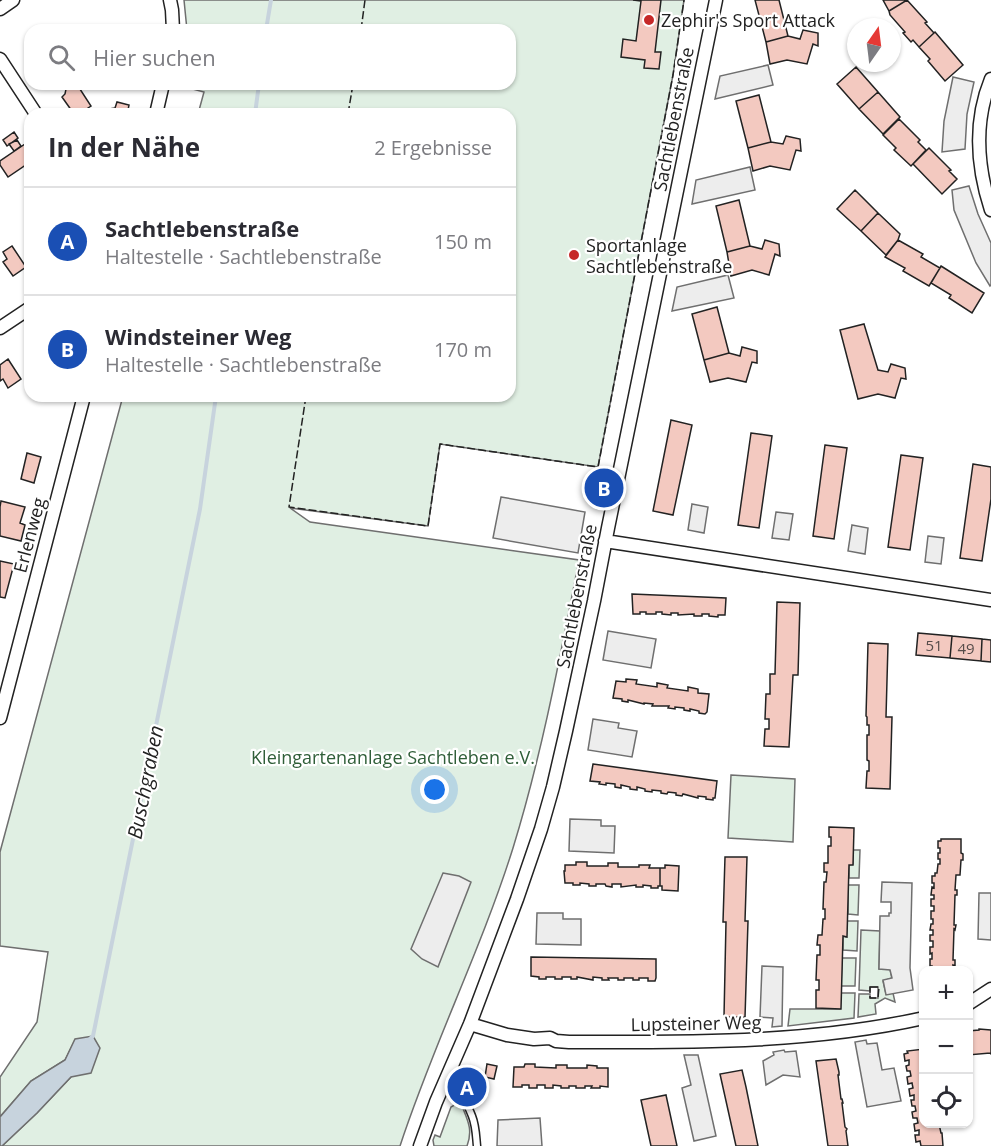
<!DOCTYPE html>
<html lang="de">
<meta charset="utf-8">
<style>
body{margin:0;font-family:"Open Sans",sans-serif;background:#f2f2f3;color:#2b2b33}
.controls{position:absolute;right:18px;bottom:18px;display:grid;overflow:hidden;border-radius:12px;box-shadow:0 2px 4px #0004}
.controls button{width:54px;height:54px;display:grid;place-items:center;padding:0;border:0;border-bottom:2px solid #e1e1e2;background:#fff;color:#2b2b33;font:30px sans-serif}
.compass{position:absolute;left:847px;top:18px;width:54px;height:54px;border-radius:50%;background:#fff;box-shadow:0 2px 4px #0004;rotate:14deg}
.you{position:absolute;left:435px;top:790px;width:21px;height:21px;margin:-15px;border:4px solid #fff;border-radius:50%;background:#1a73e8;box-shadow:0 0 0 9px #1a73e833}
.badge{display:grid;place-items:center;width:39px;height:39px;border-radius:50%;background:#0b8043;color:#fff;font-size:20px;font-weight:700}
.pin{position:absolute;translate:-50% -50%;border:3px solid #fff;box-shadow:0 2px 6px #0006}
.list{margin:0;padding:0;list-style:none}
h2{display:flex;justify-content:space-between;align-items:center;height:78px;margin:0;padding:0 24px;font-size:26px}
h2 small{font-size:20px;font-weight:400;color:#7c7c81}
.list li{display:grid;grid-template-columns:39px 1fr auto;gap:18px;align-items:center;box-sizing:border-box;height:108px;padding:0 24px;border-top:2px solid #e1e1e2}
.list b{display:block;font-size:22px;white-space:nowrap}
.list p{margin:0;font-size:20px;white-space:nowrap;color:#7c7c81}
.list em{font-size:20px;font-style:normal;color:#7c7c81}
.icon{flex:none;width:33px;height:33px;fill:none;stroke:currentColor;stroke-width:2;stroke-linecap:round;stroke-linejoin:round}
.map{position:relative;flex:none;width:991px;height:1146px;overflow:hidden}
.search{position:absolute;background:#fff;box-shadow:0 2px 4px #0004;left:24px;top:24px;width:492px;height:66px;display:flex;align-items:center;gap:15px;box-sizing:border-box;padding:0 21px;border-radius:18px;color:#7c7c81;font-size:22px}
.panel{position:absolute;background:#fff;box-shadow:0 2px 4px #0004;left:24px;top:108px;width:492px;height:294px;border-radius:18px}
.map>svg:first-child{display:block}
</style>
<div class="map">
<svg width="991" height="1146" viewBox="0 0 991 1146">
<rect width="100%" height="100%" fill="#fff"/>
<path fill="#e0efe3" stroke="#6f6f6f" stroke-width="1.5" d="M 184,0 L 684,0 L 673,75 L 598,467 L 440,444 L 428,526 L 290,508 L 310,522 L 579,560 C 560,657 542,754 513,848 C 481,950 433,1045 400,1146 L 2,1146 L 37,1113 L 71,1077 L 75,1040 L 65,1060 L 31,1081 L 0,1117 L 0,1077 L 37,1022 L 48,952 L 0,946 L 0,852 L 123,396 L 510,396 L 510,114 L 198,114 L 204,92 L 181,86 L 181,84 L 510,84 L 510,30 L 187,30 Z
M 731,775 L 795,779 L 793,842 L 728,838 Z
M 853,850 L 860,850 L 859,878 L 849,878 L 849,865 L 853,864 Z
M 848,885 L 859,885 L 858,915 L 848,914 Z
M 847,921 L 858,921 L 857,951 L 843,950 L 843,936 L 846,937 Z
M 861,930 L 880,931 L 879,969 L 890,969 L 892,978 L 883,981 L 886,994 L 893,993 L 895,1002 L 885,998 L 875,1004 L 876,1014 L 858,1017 L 859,994 L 870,994 L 870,998 L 878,998 L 878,987 L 870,987 L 870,991 L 859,990 Z
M 842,958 L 856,958 L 855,986 L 841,986 Z
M 841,993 L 855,993 L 854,1018 L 788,1026 L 790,1009 L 840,1009 Z
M 456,1104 L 462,1106 C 468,1121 473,1130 467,1146 L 434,1146 L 433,1140 L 435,1135 L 440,1137 L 451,1107 Z"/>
<path fill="#ededed" stroke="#6f6f6f" stroke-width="1.5" d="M 768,65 L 773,85 L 715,99 L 720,76 Z
M 953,77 L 974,82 L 967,114 L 965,149 L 942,152 L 944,121 Z
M 750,167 L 755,190 L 692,204 L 696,180 Z
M 969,186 L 978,214 L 991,243 L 991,285 L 990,286 L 976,263 L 954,210 L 952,190 Z
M 728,275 L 734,298 L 672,311 L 677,287 Z
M 501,497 L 585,512 L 578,553 L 493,538 Z
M 692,504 L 708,507 L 704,533 L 688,530 Z
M 776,512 L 793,514 L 789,540 L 772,538 Z
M 852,525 L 868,528 L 865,554 L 848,551 Z
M 928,536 L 944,538 L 941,564 L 925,562 Z
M 608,631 L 656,639 L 651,668 L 603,660 Z
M 593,719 L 619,723 L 618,728 L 637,731 L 632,757 L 588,750 Z
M 570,819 L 601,820 L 601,826 L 615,826 L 614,853 L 569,851 Z
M 443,873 L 459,876 L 471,882 L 438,967 L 422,959 L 411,949 Z
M 882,882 L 912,883 L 910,968 L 913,990 L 886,995 L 883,980 L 892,978 L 890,970 L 879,969 L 880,916 L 889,916 L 889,913 L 891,913 L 891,902 L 881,902 Z
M 979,893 L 991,893 L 991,940 L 978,939 Z
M 537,913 L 563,913 L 563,919 L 581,919 L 581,945 L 536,944 Z
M 762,966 L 783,967 L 782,1026 L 772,1027 L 773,1018 L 760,1017 Z
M 866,1040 L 867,1044 L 877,1043 L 882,1070 L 894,1068 L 901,1101 L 867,1107 L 855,1042 Z
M 784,1050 L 785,1052 L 796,1051 L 800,1077 L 783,1075 L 766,1085 L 763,1061 L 774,1055 L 773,1052 Z
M 684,1055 L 698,1055 L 716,1136 L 694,1141 L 682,1088 L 691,1085 Z
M 540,1118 L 542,1146 L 497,1146 L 498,1120 Z"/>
<path fill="#c7d3dd" stroke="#6f6f6f" stroke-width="1.5" d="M 93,1036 L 100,1048 L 91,1073 L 71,1077 L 37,1113 L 2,1146 L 0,1146 L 0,1117 L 31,1081 L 65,1060 L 75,1039 Z"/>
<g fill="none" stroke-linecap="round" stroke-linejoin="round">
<path stroke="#c7d3dd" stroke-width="4" d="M 266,30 L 271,0
M 255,114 L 259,84
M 90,1039 L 93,1036 L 200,509 L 216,396"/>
</g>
<path fill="#f3c9c0" stroke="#222" stroke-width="1.5" d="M 633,0 L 661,0 L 655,52 L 661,52 L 659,69 L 644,68 L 645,60 L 621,57 L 623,39 L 636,41 L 641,1 Z
M 755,0 L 779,0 L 788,36 L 766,42 Z
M 883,0 L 907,0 L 889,11 Z
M 907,0 L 927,22 L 925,23 L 934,33 L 919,47 L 913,40 L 911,42 L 903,33 L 905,32 L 890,15 L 889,11 Z
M 803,30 L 818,33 L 818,46 L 813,44 L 807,64 L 787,60 L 770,64 L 766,42 L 788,36 L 800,39 Z
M 935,32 L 963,65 L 945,81 L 928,61 L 930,59 L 919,47 Z
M 856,67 L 878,92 L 859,109 L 837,84 Z
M 69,86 L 74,88 L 78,86 L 91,106 L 88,108 L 92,112 L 115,108 L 117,102 L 129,105 L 128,110 L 131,111 L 130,114 L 74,114 L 62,97 L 65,94 L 66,89 Z
M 878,92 L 900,117 L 883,134 L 859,109 Z
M 759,95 L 771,142 L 748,148 L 736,101 Z
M 899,119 L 920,140 L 918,142 L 926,150 L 911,166 L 894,150 L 896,148 L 883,135 Z
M 14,132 L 18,138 L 7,146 L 3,140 Z
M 786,136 L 800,139 L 801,151 L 796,150 L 790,170 L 770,166 L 753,171 L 748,148 L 771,142 L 783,144 Z
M 17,140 L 21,146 L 14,151 L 9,144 Z
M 25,144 L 30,152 L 30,162 L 8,177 L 0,165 L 0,161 Z
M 929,148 L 951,170 L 949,171 L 957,179 L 942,194 L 913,164 Z
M 855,190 L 878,213 L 861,231 L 837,209 Z
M 739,200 L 750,246 L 727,252 L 716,206 Z
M 878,213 L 900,234 L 898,240 L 886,255 L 861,231 Z
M 765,240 L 779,244 L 780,256 L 775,254 L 769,275 L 752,270 L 731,276 L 727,252 L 750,246 L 762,249 Z
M 898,240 L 923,254 L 921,257 L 940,268 L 929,286 L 903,271 L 905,268 L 885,257 Z
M 12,246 L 26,267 L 13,276 L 3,262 L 7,259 L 3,252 Z
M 941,266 L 984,293 L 972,313 L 949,298 L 951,295 L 931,283 Z
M 717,307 L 729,353 L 704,360 L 692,314 Z
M 864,324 L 878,370 L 888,372 L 891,364 L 905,368 L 906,379 L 901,378 L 895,398 L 878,394 L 858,399 L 840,330 Z
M 742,347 L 757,351 L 757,363 L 752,362 L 746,382 L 728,378 L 710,382 L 704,360 L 729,353 L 740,356 Z
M 8,359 L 21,379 L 8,388 L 3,379 L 0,381 L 0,365 Z
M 671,420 L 692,425 L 673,515 L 653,511 Z
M 751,433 L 772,436 L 759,528 L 738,525 Z
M 825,445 L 847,448 L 834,539 L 813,536 Z
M 27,453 L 41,457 L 34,483 L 21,479 Z
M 901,455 L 923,458 L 910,550 L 888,547 Z
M 973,464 L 991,467 L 991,499 L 982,561 L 960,558 Z
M 1,501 L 25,507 L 20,523 L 25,525 L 21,541 L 0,536 L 0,507 Z
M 0,561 L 14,564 L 5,598 L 0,597 Z
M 632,594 L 726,598 L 725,615 L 718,615 L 718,617 L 709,616 L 709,614 L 702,614 L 702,616 L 694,616 L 694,614 L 678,615 L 678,613 L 671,613 L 671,615 L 662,614 L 662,612 L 656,612 L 656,614 L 646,614 L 646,612 L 640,612 L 640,614 L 633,614 Z
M 777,602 L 800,603 L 798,675 L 793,675 L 789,747 L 764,746 L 765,729 L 769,729 L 769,719 L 765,719 L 766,694 L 770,694 L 770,674 L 775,674 Z
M 918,633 L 952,636 L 950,658 L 916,655 Z
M 952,636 L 982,639 L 981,661 L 950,658 Z
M 982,639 L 991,640 L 991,662 L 981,661 Z
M 868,643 L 888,644 L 886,717 L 892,717 L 890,789 L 866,788 L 867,771 L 869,771 L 869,761 L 867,760 L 867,735 L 869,735 L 869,725 L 867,725 L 867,717 L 866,716 Z
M 626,679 L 637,680 L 636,684 L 657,687 L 657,683 L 668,685 L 667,688 L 688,691 L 688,687 L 698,689 L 698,693 L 709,694 L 707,712 L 705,714 L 699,713 L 699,711 L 690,709 L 690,711 L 684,710 L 684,708 L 675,707 L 675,709 L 668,708 L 669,706 L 652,706 L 653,704 L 644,703 L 644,704 L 628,700 L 628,702 L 622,701 L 622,699 L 613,698 L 616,681 L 626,682 Z
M 593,764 L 717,781 L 715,798 L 713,798 L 713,800 L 706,799 L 706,797 L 698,796 L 698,798 L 683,794 L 682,796 L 676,795 L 676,793 L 668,792 L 667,794 L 661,793 L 661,791 L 652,790 L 652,792 L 645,791 L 645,789 L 637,787 L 637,790 L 630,789 L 630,787 L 621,785 L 621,788 L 615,787 L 615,784 L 606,783 L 606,785 L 599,784 L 600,782 L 590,781 Z
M 829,827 L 854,828 L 853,865 L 849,865 L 847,937 L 843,936 L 841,1009 L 816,1008 L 816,990 L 819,990 L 819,980 L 816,980 L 817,955 L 820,955 L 820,945 L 817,945 L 818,935 L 822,935 L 823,919 L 825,919 L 825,909 L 823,909 L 824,882 L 826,882 L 827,872 L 824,872 L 824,863 L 828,863 L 828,846 L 831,846 L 831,837 L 829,837 Z
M 941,839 L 961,839 L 961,853 L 963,854 L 963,860 L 961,860 L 960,875 L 956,875 L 955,890 L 957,890 L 957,895 L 955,895 L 954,925 L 956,925 L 955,930 L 954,929 L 953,960 L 955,960 L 955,966 L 953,965 L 953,970 L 932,970 L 932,966 L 930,966 L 930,959 L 932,959 L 932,953 L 930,954 L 930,947 L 933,947 L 933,941 L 930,941 L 930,935 L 933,935 L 933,930 L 930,930 L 931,924 L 933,924 L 933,919 L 931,919 L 931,911 L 934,911 L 934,906 L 931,906 L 931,899 L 934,899 L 934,895 L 931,895 L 932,887 L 934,888 L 934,883 L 932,883 L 932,876 L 935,876 L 935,873 L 937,873 L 938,864 L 940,864 L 940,859 L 938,859 L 938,853 L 940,853 L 940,848 L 938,848 L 938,841 L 941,841 Z
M 725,857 L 747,857 L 745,921 L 748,921 L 745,1017 L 724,1017 L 726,922 L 723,922 Z
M 576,862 L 587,862 L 587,866 L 608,866 L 608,863 L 618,863 L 618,867 L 639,867 L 639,865 L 650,865 L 649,868 L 660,868 L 660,886 L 658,886 L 658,888 L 651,888 L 651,886 L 643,885 L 643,887 L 636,887 L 636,885 L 621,887 L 621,884 L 612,884 L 612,887 L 606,886 L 605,884 L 596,884 L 596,886 L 589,886 L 589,884 L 580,883 L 580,885 L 573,885 L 573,883 L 565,883 L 564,871 L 565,871 L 565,865 L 576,865 Z
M 665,865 L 679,866 L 678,891 L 662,890 L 662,886 L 660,886 L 660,868 L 665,868 Z
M 531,957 L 656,959 L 656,978 L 655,981 L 648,981 L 648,978 L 639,978 L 639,980 L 633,980 L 633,978 L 624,978 L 624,980 L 618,980 L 618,978 L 608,978 L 609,980 L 602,980 L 602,978 L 593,977 L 593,980 L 577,977 L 577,979 L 571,979 L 571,977 L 562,977 L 562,979 L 555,979 L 555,977 L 546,977 L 546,979 L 539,979 L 539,977 L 531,976 Z
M 979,1029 L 991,1030 L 991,1054 L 990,1053 L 968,1055 L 968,1031 L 979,1030 Z
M 924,1049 L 924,1124 L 939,1124 L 941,1133 L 942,1133 L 943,1146 L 921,1146 L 920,1141 L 916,1142 L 915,1135 L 919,1135 L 919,1130 L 915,1131 L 914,1124 L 918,1123 L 917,1118 L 913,1118 L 912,1112 L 916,1111 L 915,1106 L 912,1106 L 911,1100 L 914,1100 L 914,1095 L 910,1096 L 909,1089 L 913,1088 L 912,1083 L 908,1084 L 907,1077 L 911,1076 L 910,1071 L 907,1071 L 906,1066 L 909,1065 L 909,1060 L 905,1061 L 904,1054 L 908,1053 L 907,1051 Z
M 836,1059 L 839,1072 L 839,1075 L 838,1075 L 841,1099 L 842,1099 L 843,1103 L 842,1103 L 845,1127 L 847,1129 L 846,1131 L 848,1146 L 828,1146 L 816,1061 Z
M 487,1064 L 497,1066 L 494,1079 L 485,1077 Z
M 525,1064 L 535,1064 L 535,1067 L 556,1068 L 556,1065 L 567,1065 L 567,1068 L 587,1068 L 587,1065 L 597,1066 L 597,1068 L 608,1068 L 608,1087 L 600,1086 L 600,1088 L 591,1088 L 592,1086 L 585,1086 L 585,1088 L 576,1088 L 576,1086 L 569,1086 L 569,1088 L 561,1088 L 561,1086 L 553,1085 L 553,1088 L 545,1088 L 545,1085 L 537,1085 L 537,1088 L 529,1088 L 529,1085 L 522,1085 L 522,1087 L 513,1087 L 514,1067 L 524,1067 Z
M 742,1070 L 746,1087 L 758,1146 L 736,1146 L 720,1074 Z
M 666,1095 L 677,1146 L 651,1146 L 641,1100 Z"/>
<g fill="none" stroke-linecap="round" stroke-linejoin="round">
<defs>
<path id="service" d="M 452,1070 C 458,1086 466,1101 472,1116 C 476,1126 476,1136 477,1146"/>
<path id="minor" d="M 170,0 L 172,10 L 173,30
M 0,9 L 13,0
M 0,59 L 36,114
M 991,79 C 973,123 977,167 991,210
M 156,114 L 163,84
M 0,328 L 30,308
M 605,541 L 991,600
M 0,718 L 84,396
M 968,1004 L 991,989
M 470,1024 L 507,1035 L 534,1039 L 550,1038 L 556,1041 L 569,1042 C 688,1042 807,1044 924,1018
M 420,1146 L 436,1102 L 470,1024 L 517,899 L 541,829 L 553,787 L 566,731 L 594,601 L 608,528 L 716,0"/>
</defs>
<use href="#service" stroke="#222" stroke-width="9"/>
<use href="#minor" stroke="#222" stroke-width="15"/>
<use href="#service" stroke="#fff" stroke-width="6"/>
<use href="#minor" stroke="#fff" stroke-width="12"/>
<path stroke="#222" stroke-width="1.5" stroke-dasharray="8 3" stroke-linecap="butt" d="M 361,30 L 365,0
M 348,114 L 353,84
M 306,396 L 289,507 L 428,526 L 440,444 L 598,467 L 673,75 L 684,0
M 870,987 L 879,987 L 878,998 L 870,998 Z"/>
</g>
<g fill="#c62828" stroke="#fff" stroke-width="2">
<circle cx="649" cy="20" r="6"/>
<circle cx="574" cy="255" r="6"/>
</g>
<g text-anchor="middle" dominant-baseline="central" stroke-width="4.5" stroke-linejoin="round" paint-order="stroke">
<g font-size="15" fill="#564c4a">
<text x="934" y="645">51</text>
<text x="966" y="648">49</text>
</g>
<g font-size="18" fill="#222" stroke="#fff" text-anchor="start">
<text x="661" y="20">Zephir's Sport Attack</text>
<text x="586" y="245">Sportanlage<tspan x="586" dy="21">Sachtlebenstraße</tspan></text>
</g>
<g font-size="18" fill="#222" stroke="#fff">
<text transform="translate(673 119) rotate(-79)">Sachtlebenstraße</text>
<text transform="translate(29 535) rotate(-75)">Erlenweg</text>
<text transform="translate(576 596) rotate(-79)">Sachtlebenstraße</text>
<text transform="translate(696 1023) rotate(-1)">Lupsteiner Weg</text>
</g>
<g font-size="18" fill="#2f5e38" stroke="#fff">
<text x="393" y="757">Kleingartenanlage Sachtleben e.V.</text>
</g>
<g font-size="20" font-style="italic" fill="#222" stroke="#fff">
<text transform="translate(145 782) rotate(-79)">Buschgraben</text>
</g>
</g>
</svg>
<div class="controls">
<button>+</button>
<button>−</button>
<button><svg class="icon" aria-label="locate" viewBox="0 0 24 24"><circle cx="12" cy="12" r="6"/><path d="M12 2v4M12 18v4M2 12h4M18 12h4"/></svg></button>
</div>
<svg class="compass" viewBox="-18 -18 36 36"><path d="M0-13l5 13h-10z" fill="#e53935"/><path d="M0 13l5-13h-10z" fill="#7c7c81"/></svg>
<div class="you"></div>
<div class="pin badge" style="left:467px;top:1087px;background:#1a4fb4">A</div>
<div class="pin badge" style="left:604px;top:488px;background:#1a4fb4">B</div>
<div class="search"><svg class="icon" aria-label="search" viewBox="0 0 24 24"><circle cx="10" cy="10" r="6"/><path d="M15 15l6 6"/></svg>Hier suchen</div>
<section class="panel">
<h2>In der Nähe<small>2 Ergebnisse</small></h2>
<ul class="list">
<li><span class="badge" style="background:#1a4fb4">A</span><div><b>Sachtlebenstraße</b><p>Haltestelle · Sachtlebenstraße</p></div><em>150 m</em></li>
<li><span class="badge" style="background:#1a4fb4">B</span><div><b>Windsteiner Weg</b><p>Haltestelle · Sachtlebenstraße</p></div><em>170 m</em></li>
</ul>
</section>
</div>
